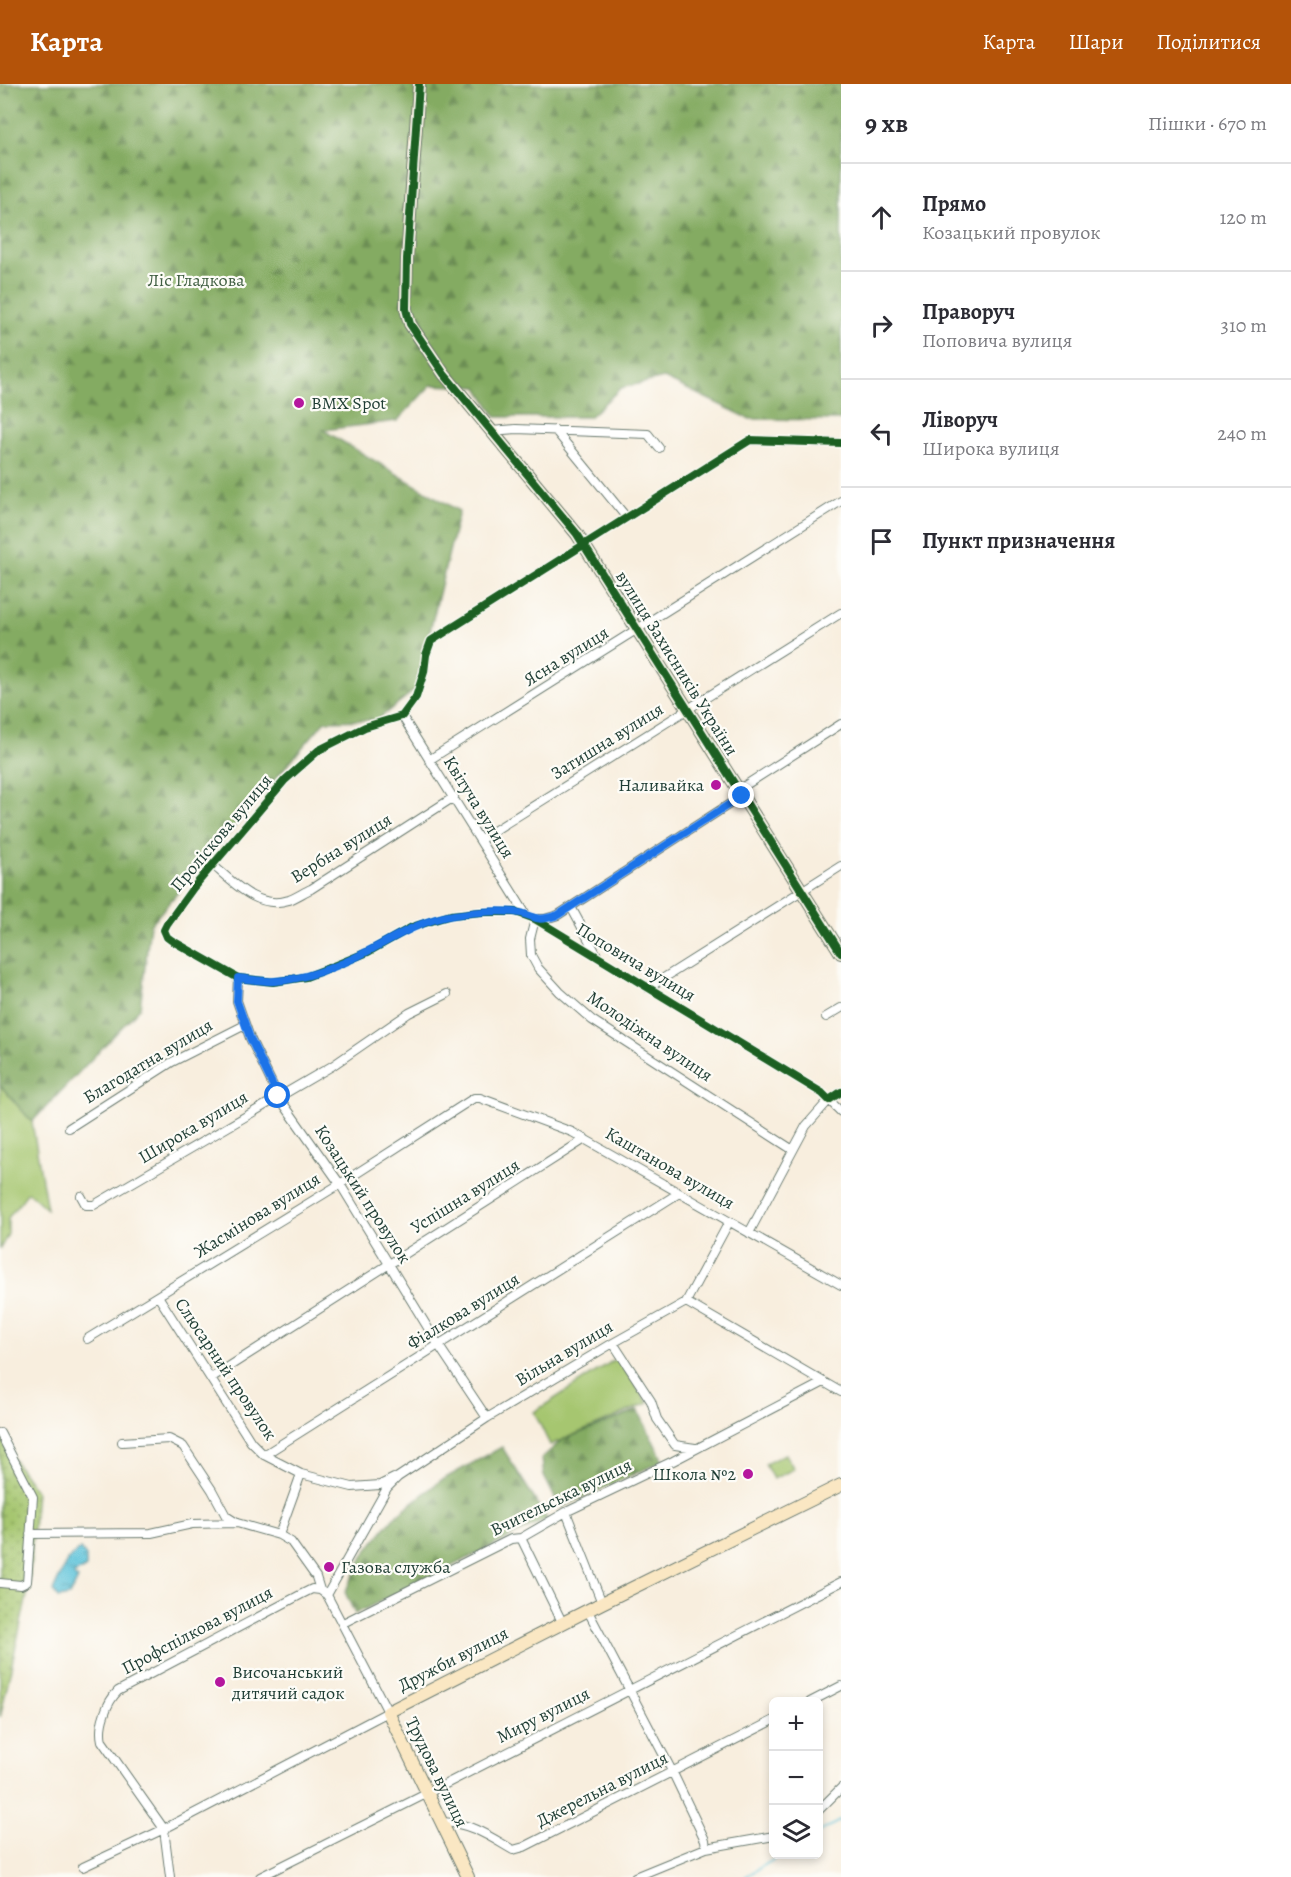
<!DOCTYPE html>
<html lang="uk">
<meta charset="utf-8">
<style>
body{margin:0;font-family:Alegreya,serif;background:#f7f7f7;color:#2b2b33}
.controls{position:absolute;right:18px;bottom:18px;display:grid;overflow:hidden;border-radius:9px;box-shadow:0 3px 9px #0003}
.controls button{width:54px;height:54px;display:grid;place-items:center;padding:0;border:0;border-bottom:2px solid #e1e1e2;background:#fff;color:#2b2b33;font:30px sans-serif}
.stop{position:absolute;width:18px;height:18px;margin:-14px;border:4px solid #1a73e8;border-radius:50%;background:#fff}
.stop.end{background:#1a73e8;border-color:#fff;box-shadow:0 2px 6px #0008}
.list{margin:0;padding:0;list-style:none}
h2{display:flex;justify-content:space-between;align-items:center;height:78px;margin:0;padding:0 24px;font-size:26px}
h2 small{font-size:20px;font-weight:400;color:#7c7c81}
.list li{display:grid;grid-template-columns:39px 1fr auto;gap:18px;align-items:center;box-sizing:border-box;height:108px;padding:0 24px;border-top:2px solid #e1e1e2}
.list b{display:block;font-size:22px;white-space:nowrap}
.list p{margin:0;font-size:20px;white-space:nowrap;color:#7c7c81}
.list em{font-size:20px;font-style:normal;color:#7c7c81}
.icon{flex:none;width:33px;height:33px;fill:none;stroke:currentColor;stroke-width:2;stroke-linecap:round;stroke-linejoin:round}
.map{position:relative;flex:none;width:841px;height:1793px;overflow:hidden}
header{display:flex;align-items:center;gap:36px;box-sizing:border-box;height:84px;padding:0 30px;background:#b45309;color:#fff}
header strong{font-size:28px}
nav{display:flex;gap:33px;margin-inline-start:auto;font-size:21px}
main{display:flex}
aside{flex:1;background:#fff}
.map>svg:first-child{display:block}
</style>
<header>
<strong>Карта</strong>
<nav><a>Карта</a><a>Шари</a><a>Поділитися</a></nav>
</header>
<main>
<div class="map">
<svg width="841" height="1793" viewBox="0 0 841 1793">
<defs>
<pattern id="forest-firs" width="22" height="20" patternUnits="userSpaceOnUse" patternTransform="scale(1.5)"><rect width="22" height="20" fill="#84ab62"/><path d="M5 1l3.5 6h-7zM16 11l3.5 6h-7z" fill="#6b8c52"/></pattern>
<pattern id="garden-dots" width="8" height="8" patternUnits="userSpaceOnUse" patternTransform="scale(1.5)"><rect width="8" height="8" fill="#a6c66f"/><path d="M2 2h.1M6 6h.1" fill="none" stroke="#87a25c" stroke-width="1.8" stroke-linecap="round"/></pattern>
<pattern id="water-ripples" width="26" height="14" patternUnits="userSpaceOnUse" patternTransform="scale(1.5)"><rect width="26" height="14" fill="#5cc2d9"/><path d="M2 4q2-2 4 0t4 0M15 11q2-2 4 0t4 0" fill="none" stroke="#4b9fb1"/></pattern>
</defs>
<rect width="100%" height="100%" fill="#fdfcf7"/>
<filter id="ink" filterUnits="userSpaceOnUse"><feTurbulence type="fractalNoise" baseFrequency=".0167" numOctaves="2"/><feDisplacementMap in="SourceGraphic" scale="12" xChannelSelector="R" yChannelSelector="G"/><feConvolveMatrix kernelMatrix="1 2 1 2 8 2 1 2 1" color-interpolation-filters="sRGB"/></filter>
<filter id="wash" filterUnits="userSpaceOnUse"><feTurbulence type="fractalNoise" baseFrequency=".008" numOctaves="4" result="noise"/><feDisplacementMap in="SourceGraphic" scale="24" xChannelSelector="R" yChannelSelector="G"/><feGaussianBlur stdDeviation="1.35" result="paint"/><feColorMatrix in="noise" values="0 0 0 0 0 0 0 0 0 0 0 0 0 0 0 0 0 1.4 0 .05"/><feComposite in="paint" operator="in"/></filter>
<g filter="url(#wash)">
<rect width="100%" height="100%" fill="#f8eede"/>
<path fill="#a6c66f" stroke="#628252" stroke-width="1.5" d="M 0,1001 L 32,1038 L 47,1125 L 28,1108 L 8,1134 L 8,1150 L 0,1165 Z
M 617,1274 L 648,1319 L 550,1361 L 534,1328 Z
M 785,1370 L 794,1385 L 773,1395 L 765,1380 Z"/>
<path fill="url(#forest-firs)" stroke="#52744b" stroke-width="1.5" d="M 0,0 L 841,0 L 841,336 L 750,335 L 664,294 L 621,304 L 589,333 L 496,333 L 478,303 L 431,301 L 397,337 L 323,346 L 459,427 L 416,605 L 377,636 L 325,637 L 150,841 L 140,924 L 32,1038 L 0,1001 Z
M 638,1326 L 663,1377 L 560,1424 L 544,1392 L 542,1374 L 562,1356 Z
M 502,1363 L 547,1435 L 355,1530 L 345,1508 L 365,1469 L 393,1434 L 440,1397 Z"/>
<path fill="url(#garden-dots)" stroke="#628252" stroke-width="1.5" d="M 0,1341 L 6,1365 L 36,1407 L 29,1503 L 0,1634 Z"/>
<path fill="url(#water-ripples)" stroke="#3e8086" stroke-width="1.5" d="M 80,1465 L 86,1472 L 86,1484 L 74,1490 L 74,1492 L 78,1495 L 69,1512 L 58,1514 L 53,1507 L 67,1477 Z"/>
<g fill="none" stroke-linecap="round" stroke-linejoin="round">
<path stroke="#5cc2d9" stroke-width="2" d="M 818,1749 L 841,1736
M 745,1793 L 783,1770"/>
</g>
</g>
<g filter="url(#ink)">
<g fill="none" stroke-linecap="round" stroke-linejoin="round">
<defs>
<path id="street" d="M 555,346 L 627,434
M 491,347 L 516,345 L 648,350 L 659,364
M 841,359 L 750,356 L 431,557 L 426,571 L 424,588 L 416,613 L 402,632 L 365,643 L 319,666 L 285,696 L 193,804 L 167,840 L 164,846 L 167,853 L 171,856 L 238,894 L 273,898 L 306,893 L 368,868 L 412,843 L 451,831 L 481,828 L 516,828 L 535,835 L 822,1009 L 829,1016 L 841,1008
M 402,632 L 527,832
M 429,676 L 841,417
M 738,706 L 841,640
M 742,712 L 558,831 L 545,835 L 535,835 L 530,855 L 531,871 L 538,884 L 560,908 L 592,936 L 793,1066
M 481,755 L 841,529
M 214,782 C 235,800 258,826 289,816 C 297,813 304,808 311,805 L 454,713
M 571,823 L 598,873
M 238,894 L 237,917 L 250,954 L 278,1012 L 340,1100 L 439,1262 L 487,1334
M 648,904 L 841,782
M 826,933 L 841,924
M 69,1044 L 172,978 L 245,941
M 81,1112 L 86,1121 L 94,1121 L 332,982 L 409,929 L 447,910
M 749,1149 L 806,1042 L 829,1016 L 841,1028
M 158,1212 L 251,1358 L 264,1371 L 301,1390 L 352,1403 L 380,1401 L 394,1394
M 686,1218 L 841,1308
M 87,1255 L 340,1100 L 474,1014 L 480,1014 L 572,1048 L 841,1201
M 613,1259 L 651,1317 L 657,1335 L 675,1361 L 695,1364
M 211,1294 L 585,1055
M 0,1349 L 33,1413 L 27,1498 L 21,1501 L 0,1499
M 122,1358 L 169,1355 L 183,1362 L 212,1406 L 226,1432 L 237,1439
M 264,1371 L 679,1109
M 566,1428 L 602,1519
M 30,1450 L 151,1449 L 192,1440 L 237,1439 L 279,1451 L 291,1458 L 316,1493 L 320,1506
M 279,1451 L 301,1390
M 521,1454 L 563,1540
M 327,1511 L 387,1404 L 398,1393 L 487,1334 L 613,1259 L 686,1218 L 729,1138
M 588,1527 L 672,1687 L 705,1756 L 706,1764
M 343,1539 L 511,1455 L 521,1454 L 566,1428 L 673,1377 L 824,1298
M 810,1618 L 841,1602
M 818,1727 L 841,1704
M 442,1738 C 471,1739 489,1752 513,1766 L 524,1763 L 774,1636
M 83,1783 L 164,1745 L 388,1628 L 327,1511 L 320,1506 L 312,1505 L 302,1510 L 118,1607 C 107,1618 98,1641 102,1657 L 164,1745 L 170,1793
M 260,1793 L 436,1705 L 841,1498
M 635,1793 L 706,1764 L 774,1752"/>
<path id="secondary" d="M 419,0 L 407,175 L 406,225 L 410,240 L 444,290 L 577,450 L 841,869
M 468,1793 L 388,1628 L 602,1519 L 841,1401"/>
</defs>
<use href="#street" stroke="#6b7b70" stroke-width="10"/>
<use href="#secondary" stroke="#6b7b70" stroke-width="14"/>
<use href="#street" stroke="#fff" stroke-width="8"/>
<use href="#secondary" stroke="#fae7c3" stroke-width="12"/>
<defs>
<path id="cycleway" d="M 419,0 L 407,175 L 406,225 L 410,240 L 444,290 L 577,450 L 841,869
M 841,359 L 750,356 L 431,557 L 426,571 L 424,588 L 416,613 L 402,632 L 365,643 L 319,666 L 285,696 L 193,804 L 167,840 L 164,846 L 167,853 L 171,856 L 238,894 L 273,898 L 306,893 L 368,868 L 412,843 L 451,831 L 481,828 L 516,828 L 535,835 L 822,1009 L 829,1016 L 841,1008"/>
</defs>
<use href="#cycleway" stroke="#fdfcf7" stroke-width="11"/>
<use href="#cycleway" stroke="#1b5e20" stroke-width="8"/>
</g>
</g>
<g fill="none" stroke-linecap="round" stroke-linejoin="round" filter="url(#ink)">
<path stroke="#1a73e8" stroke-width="8" d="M 278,1012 L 250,954 L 237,917 L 238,894 C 250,895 263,898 275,897 C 307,895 342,881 370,866 C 397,852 424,835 454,831 C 474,828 495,826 514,828 C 536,830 531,840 558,831 L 742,712"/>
</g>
<g fill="#b5179e" stroke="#fdfcf7" stroke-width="2">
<circle cx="299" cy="319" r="6"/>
<circle cx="716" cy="701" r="6"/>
<circle cx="748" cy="1390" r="6"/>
<circle cx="329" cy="1483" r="6"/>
<circle cx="220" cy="1598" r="6"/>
</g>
<g text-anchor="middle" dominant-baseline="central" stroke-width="4.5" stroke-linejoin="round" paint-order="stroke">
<g font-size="18" fill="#415f43" stroke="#fdfcf7">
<text x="196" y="196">Ліс Гладкова</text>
</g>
<g font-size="18" fill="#1f3d34" stroke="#fdfcf7" text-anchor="start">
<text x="311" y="319">BMX Spot</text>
<text x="704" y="701" text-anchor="end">Наливайка</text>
<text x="736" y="1390" text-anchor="end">Школа №2</text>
<text x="341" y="1483">Газова служба</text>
<text x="232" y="1588">Височанський<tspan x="232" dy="21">дитячий садок</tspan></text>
</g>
<g font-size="18" fill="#1f3d34" stroke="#fdfcf7">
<text transform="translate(566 572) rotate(-32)">Ясна вулиця</text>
<text transform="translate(677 579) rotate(58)">вулиця Захисників України</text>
<text transform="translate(607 657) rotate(-32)">Затишна вулиця</text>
<text transform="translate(479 723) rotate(58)">Квітуча вулиця</text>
<text transform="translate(221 749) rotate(-50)">Проліскова вулиця</text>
<text transform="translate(341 764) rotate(-32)">Вербна вулиця</text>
<text transform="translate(636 878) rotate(31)">Поповича вулиця</text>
<text transform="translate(650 952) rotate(34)">Молодіжна вулиця</text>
<text transform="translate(148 977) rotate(-31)">Благодатна вулиця</text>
<text transform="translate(193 1043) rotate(-31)">Широка вулиця</text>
<text transform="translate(670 1084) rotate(30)">Каштанова вулиця</text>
<text transform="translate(363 1110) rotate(57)">Козацький провулок</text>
<text transform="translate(465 1112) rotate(-32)">Успішна вулиця</text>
<text transform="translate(257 1131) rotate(-32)">Жасмінова вулиця</text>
<text transform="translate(463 1227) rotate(-32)">Фіалкова вулиця</text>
<text transform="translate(564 1269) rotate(-31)">Вільна вулиця</text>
<text transform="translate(226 1285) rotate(56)">Слюсарний провулок</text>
<text transform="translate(561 1413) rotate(-26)">Вчительська вулиця</text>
<text transform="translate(197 1546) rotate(-28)">Профспілкова вулиця</text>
<text transform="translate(453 1575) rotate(-27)">Дружби вулиця</text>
<text transform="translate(543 1631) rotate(-27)">Миру вулиця</text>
<text transform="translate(437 1688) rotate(64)">Трудова вулиця</text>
<text transform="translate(602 1705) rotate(-27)">Джерельна вулиця</text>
</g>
</g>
</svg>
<div class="controls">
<button>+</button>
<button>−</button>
<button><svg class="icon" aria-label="layers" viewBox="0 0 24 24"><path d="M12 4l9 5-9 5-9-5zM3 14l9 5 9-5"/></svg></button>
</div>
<div class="stop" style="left:278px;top:1012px"></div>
<div class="stop end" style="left:742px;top:712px"></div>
</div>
<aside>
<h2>9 хв<small>Пішки · 670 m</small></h2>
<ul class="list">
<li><svg class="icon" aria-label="ahead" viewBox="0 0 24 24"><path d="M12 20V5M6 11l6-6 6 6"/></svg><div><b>Прямо</b><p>Козацький провулок</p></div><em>120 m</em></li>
<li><svg class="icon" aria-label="right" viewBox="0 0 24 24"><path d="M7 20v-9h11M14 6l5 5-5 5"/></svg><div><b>Праворуч</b><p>Поповича вулиця</p></div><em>310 m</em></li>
<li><svg class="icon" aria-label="left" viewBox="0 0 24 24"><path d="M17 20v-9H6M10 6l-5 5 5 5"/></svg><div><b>Ліворуч</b><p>Широка вулиця</p></div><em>240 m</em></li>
<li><svg class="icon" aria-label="arrive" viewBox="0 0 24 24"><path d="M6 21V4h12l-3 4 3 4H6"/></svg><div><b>Пункт призначення</b></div></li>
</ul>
</aside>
</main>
